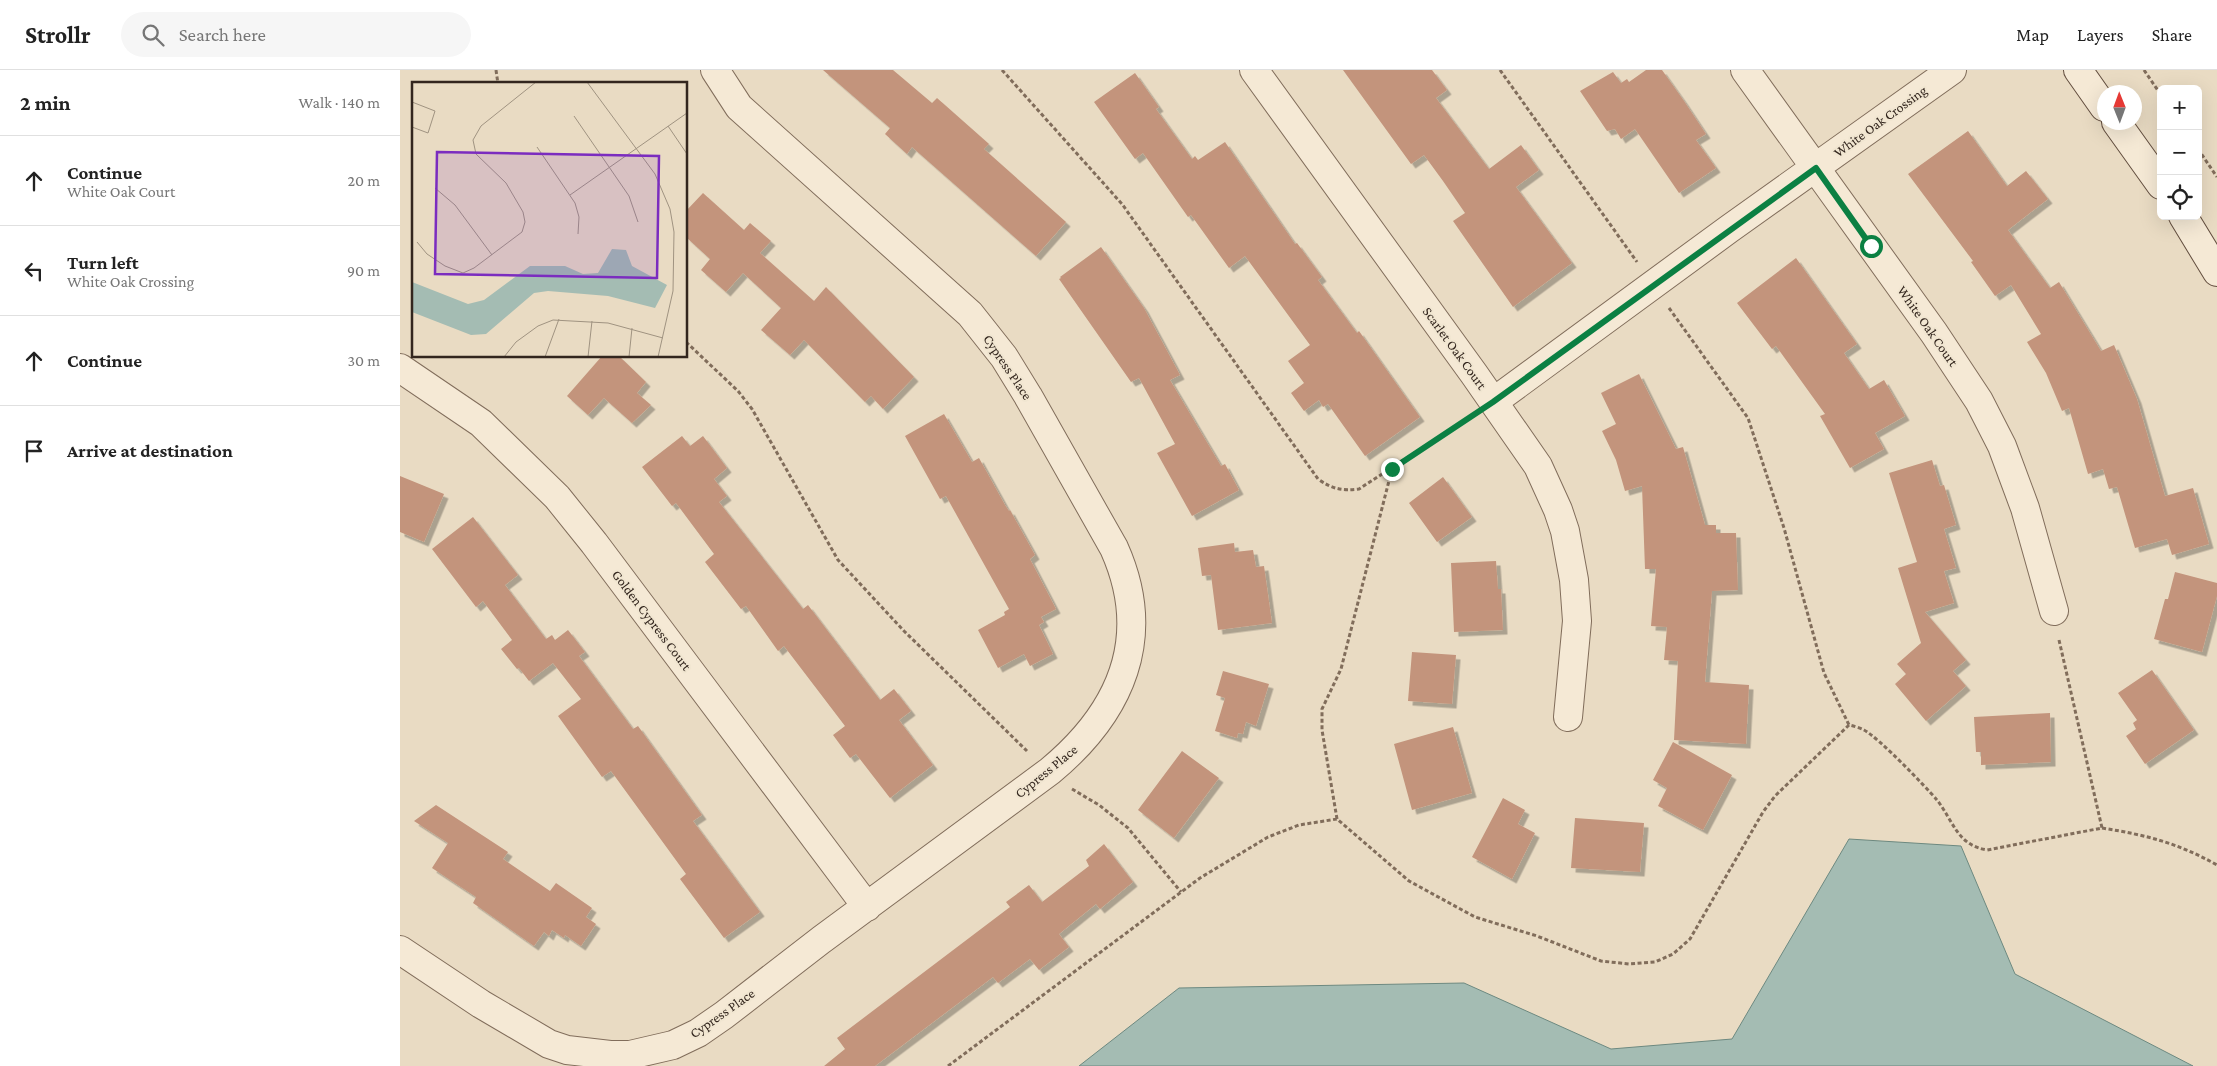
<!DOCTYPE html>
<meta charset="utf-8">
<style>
body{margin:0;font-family:"Crimson Pro",serif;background:#f6f6f6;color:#222}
.controls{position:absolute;right:15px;top:15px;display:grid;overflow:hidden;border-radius:8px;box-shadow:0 5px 20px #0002}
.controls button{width:45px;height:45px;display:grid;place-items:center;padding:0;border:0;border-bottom:1px solid #e0e0e0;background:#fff;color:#222;font:25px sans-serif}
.compass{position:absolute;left:1697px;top:15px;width:45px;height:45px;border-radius:50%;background:#fff;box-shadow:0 5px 20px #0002;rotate:359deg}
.stop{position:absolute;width:15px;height:15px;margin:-11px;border:4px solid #0b8043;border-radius:50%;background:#fff}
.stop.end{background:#0b8043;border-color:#fff;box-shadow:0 1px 5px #0008}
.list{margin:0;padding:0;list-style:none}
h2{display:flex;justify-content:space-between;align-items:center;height:65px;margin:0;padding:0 20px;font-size:21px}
h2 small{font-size:16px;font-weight:400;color:#767676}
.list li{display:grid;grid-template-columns:32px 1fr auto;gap:15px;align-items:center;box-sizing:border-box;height:90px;padding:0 20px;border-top:1px solid #e0e0e0}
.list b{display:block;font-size:19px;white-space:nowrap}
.list p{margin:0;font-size:16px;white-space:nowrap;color:#767676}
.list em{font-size:16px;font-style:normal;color:#767676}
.icon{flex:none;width:28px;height:28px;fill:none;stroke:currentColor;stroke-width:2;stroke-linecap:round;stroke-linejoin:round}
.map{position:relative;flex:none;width:1817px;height:996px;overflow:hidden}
header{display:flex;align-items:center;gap:30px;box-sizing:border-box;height:70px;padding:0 25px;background:#fff;border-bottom:1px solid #e0e0e0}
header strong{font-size:24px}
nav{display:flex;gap:28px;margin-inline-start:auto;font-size:18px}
.search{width:350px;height:45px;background:#f6f6f6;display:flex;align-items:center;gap:12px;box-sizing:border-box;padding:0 18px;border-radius:28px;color:#767676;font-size:19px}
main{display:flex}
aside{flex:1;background:#fff}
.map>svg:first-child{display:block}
</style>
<header>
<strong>Strollr</strong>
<div class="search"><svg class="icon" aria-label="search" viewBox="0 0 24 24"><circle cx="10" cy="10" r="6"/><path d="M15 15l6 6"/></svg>Search here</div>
<nav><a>Map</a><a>Layers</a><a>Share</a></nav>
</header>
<main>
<aside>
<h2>2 min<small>Walk · 140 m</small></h2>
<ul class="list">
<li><svg class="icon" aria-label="ahead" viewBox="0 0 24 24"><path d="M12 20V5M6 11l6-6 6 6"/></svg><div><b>Continue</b><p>White Oak Court</p></div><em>20 m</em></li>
<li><svg class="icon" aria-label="left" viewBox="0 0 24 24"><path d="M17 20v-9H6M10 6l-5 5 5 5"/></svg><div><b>Turn left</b><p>White Oak Crossing</p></div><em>90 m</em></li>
<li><svg class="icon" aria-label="ahead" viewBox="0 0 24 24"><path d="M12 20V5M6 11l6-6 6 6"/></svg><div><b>Continue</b></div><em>30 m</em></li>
<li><svg class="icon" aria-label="arrive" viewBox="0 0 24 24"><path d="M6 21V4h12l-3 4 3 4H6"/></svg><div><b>Arrive at destination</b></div></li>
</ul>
</aside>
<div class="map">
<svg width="1817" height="996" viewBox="0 0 1817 996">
<defs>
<filter id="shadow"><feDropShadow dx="4.5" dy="4.5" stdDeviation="0" flood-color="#0004"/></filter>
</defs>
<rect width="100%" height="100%" fill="#e9dbc3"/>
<path fill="#a4bcb3" stroke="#6d8980" d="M 1449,769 L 1561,776 L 1615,904 L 1793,996 L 679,996 L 779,918 L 1064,913 L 1211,979 L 1332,969 Z"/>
<path fill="#c3947c" filter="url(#shadow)" d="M 423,0 L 493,0 L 532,33 L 537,28 L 589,74 L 584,79 L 666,152 L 636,186 L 512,77 L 507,84 L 485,64 L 490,58 Z
M 943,0 L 1032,0 L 1047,20 L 1036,28 L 1089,99 L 1121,75 L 1139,100 L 1116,117 L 1172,193 L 1113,237 L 1053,151 L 1065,143 L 1043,111 L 1024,85 L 1011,94 Z
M 1246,0 L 1262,0 L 1284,31 L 1306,64 L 1296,70 L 1316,98 L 1279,123 L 1235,59 L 1221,69 L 1215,59 L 1207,61 L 1180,21 L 1213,2 L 1221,13 L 1227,9 L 1229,12 Z
M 735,3 L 759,37 L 756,39 L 792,89 L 795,86 L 798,90 L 825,72 L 895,174 L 897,173 L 922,207 L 918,210 L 957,263 L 959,261 L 1020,347 L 965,386 L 928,334 L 923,337 L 919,330 L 904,341 L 891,323 L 904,313 L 888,291 L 910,275 L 845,186 L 829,198 L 791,145 L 788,147 L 743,83 L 735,89 L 694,32 Z
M 1568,61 L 1607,116 L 1626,101 L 1648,129 L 1608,160 L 1650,218 L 1659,212 L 1701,281 L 1714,275 L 1737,329 L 1765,426 L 1793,418 L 1809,474 L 1772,485 L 1767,469 L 1735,478 L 1717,417 L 1709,419 L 1703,399 L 1688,404 L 1669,338 L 1662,341 L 1646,303 L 1627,272 L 1641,264 L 1611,215 L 1595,226 L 1571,192 L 1573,191 L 1508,104 Z
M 303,123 L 344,160 L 350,153 L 371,171 L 360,183 L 414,231 L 426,217 L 514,307 L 483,339 L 471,326 L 465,332 L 404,270 L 390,285 L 361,260 L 381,238 L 343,203 L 326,222 L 301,200 L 310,189 L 286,167 L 286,141 Z
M 701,177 L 744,238 L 780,305 L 770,310 L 821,396 L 825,394 L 839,420 L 792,446 L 757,383 L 775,374 L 739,308 L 731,312 L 659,209 L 661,208 L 660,207 Z
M 1396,188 L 1457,274 L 1444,283 L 1469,319 L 1484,310 L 1505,346 L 1475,363 L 1484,379 L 1450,398 L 1420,346 L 1425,344 L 1376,276 L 1372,279 L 1337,233 Z
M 202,286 L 219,286 L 246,312 L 237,323 L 251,335 L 232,353 L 204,328 L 188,345 L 167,326 Z
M 1239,304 L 1276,379 L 1283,377 L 1305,455 L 1316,455 L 1316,463 L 1336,463 L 1338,520 L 1312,521 L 1305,612 L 1349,615 L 1346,674 L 1274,670 L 1278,591 L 1264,590 L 1267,557 L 1251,556 L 1256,499 L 1245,499 L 1242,416 L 1225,421 L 1216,390 L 1202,361 L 1216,354 L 1201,323 Z
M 544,344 L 572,392 L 579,388 L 605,435 L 609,441 L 610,440 L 635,485 L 630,489 L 656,539 L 641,547 L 644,552 L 639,555 L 653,584 L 630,596 L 624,584 L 598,598 L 578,560 L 605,545 L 604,542 L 609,539 L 546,426 L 540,429 L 505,366 Z
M 282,366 L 290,376 L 303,366 L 327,398 L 314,409 L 327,426 L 319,432 L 403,539 L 408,535 L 480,630 L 494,619 L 511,641 L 499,650 L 533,695 L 490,728 L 456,684 L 450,688 L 433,665 L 445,656 L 384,576 L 378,581 L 346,536 L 341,539 L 305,492 L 314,484 L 276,433 L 272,436 L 242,397 Z
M 1532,390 L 1540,416 L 1544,415 L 1556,455 L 1544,459 L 1556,498 L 1544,501 L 1554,533 L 1525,542 L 1566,590 L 1553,601 L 1566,616 L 1526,651 L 1495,614 L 1506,604 L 1497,594 L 1521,573 L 1498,498 L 1517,492 L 1489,403 Z
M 0,406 L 44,424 L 24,472 L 0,462 Z
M 1043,407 L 1072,447 L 1037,472 L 1009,433 Z
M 73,447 L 118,505 L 105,515 L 146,569 L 152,565 L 155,570 L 168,560 L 185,582 L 179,586 L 233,659 L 238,656 L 302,745 L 293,751 L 360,842 L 324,868 L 280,809 L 286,804 L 211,701 L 202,707 L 158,646 L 181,629 L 153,593 L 129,611 L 119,598 L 117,599 L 101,579 L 112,570 L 83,531 L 76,537 L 32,479 Z
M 834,473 L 835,482 L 853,480 L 856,497 L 864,496 L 872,553 L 818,560 L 811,505 L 802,506 L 798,478 Z
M 1096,491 L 1098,519 L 1101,519 L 1103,560 L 1054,562 L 1051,493 Z
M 1775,502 L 1817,513 L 1817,526 L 1802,582 L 1754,569 L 1765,529 L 1768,529 Z
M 1012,582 L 1056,585 L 1052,634 L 1008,631 Z
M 1752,600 L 1794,660 L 1745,694 L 1726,666 L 1736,659 L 1733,653 L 1737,650 L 1718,623 Z
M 823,601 L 869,614 L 856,656 L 846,652 L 843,664 L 838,663 L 837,668 L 815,661 L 825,628 L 816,625 Z
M 1650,643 L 1651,692 L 1581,695 L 1581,682 L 1576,682 L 1574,647 Z
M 1053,657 L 1072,723 L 1012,740 L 994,674 Z
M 1273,672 L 1332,705 L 1303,760 L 1258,736 L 1267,718 L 1253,710 Z
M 782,681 L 819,708 L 774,768 L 738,740 Z
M 1103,728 L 1125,740 L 1118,754 L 1135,763 L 1112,809 L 1072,787 Z
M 36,735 L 108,782 L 103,789 L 150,821 L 156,813 L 192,838 L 186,847 L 196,854 L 181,876 L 165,865 L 164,868 L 152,860 L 149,866 L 144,862 L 134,876 L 73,833 L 76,827 L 32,798 L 48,773 L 14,751 Z
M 1175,748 L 1244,753 L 1240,802 L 1171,798 Z
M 704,774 L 733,812 L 700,839 L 696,834 L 659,864 L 669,877 L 639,900 L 630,889 L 598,913 L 593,907 L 475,996 L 424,996 L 445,979 L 437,968 L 610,837 L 606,832 L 629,815 L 642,832 L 689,796 L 686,790 Z"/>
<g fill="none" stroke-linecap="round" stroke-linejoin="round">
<defs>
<path id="street" d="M 854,0 L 1074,304 L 1138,396 L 1158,440 L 1165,461 L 1174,510 L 1177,551 L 1168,647
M 1345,0 L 1534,263 L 1579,331 L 1602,376 L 1625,438 L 1654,541
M 0,298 L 81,353 L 157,427 L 194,473 L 467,837
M 1093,332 L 1329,159 L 1552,0
M 0,880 L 81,934 L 149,974 L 167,980 L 210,985 L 230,985 L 273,975 L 298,963 L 324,945 L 421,870 L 650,701 C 721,642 754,567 714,478 L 628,326 L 604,287 L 570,244 L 339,37 L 315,0"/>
<path id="secondary" d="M 1678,0 L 1704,37
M 1716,52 L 1761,115
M 1783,146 L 1817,202"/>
</defs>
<use href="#street" stroke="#816d5b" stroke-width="30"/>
<use href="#secondary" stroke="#634e3f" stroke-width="30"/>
<path stroke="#816d5b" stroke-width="3" stroke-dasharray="4 2.5" stroke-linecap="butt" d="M 96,0 L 98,14
M 602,0 L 722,134 L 918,409 C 932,419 942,421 959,419 L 1070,347
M 1100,0 L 1237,192
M 1744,0 L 1761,25
M 1798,79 L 1817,107
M 1269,238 L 1348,348 L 1384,458 L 1424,603 L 1449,655
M 286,272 L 338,321 L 352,339 L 438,490 L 504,561 L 627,681
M 672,719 L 699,735 L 728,758 L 781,822
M 937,749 L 922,660 L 922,639 L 941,599 L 992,399
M 1702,758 C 1746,765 1778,773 1817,795
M 548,996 L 800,808 L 868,767 L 899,755 L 937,749 L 1009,811 L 1075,847 L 1137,866 L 1201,891 L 1229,894 L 1255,892 L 1273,884 L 1290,869 L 1363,742 L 1375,726 L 1449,655 C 1454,656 1460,658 1464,660 C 1479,668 1525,716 1537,730 C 1554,752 1557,775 1587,780 L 1702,758 L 1659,570"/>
<use href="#street" stroke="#f5e9d5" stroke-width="28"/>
<use href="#secondary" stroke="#f5e9d5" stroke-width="28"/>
</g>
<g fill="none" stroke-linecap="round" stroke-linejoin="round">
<path stroke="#0b8043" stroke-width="6" d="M 992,399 L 1093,332 L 1416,98 L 1471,176"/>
</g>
<g text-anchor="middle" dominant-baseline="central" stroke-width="4" stroke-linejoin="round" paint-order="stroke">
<g font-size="14" fill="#33261e" stroke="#f1e6d1">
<text transform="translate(1480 51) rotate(-36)">White Oak Crossing</text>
<text transform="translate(1528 256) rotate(55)">White Oak Court</text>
<text transform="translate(1055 278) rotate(54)">Scarlet Oak Court</text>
<text transform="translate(608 297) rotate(56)">Cypress Place</text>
<text transform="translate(252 550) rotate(53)">Golden Cypress Court</text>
<text transform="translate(646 701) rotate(-39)">Cypress Place</text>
<text transform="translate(322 943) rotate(-35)">Cypress Place</text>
</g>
</g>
<g transform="translate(12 12)">
<rect width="275" height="275" fill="#e9dbc3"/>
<path d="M 200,167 L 214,168 L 220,184 L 255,203 L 243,226 L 196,214 L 136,209 L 122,211 L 74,252 L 59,253 L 0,230 L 0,200 L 56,222 L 72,218 L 118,184 L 153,184 L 171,192 L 186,191 Z" fill="#a4bcb3"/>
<path fill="none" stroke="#a09381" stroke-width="1" d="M 175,0 L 243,92 L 258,127 L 262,150 L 261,209 L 246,275M 0,20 L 23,29 L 16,51 L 0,45M 162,34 L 217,114 L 226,140M 256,44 L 275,72M 125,65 L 163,121 L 167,135 L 166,152M 23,106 L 43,123 L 80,173M 158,113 L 275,31M 5,160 L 15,172 L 33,184 L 51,191 L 62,186 L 110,150 L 113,140 L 111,130 L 94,101 L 64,72 L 61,58 L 69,44 L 124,0M 92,275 L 104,260 L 126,244 L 141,238 L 196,241 L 251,256M 133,275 L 147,237M 176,275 L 180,239M 217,275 L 220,246"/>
<path fill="#7b2cbf" fill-opacity="0.15" stroke="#7b2cbf" stroke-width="2.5" d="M 25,70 L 247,74 L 245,196 L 23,192 Z"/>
<rect width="275" height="275" fill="none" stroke="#33261e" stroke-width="2.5"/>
</g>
</svg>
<div class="controls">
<button>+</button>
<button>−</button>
<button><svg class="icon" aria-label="locate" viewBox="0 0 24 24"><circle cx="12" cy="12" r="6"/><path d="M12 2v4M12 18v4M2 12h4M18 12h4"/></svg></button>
</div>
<svg class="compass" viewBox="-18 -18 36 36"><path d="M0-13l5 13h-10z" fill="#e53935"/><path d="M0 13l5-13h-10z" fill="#767676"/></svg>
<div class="stop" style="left:1471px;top:176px"></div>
<div class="stop end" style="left:992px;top:399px"></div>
</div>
</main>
